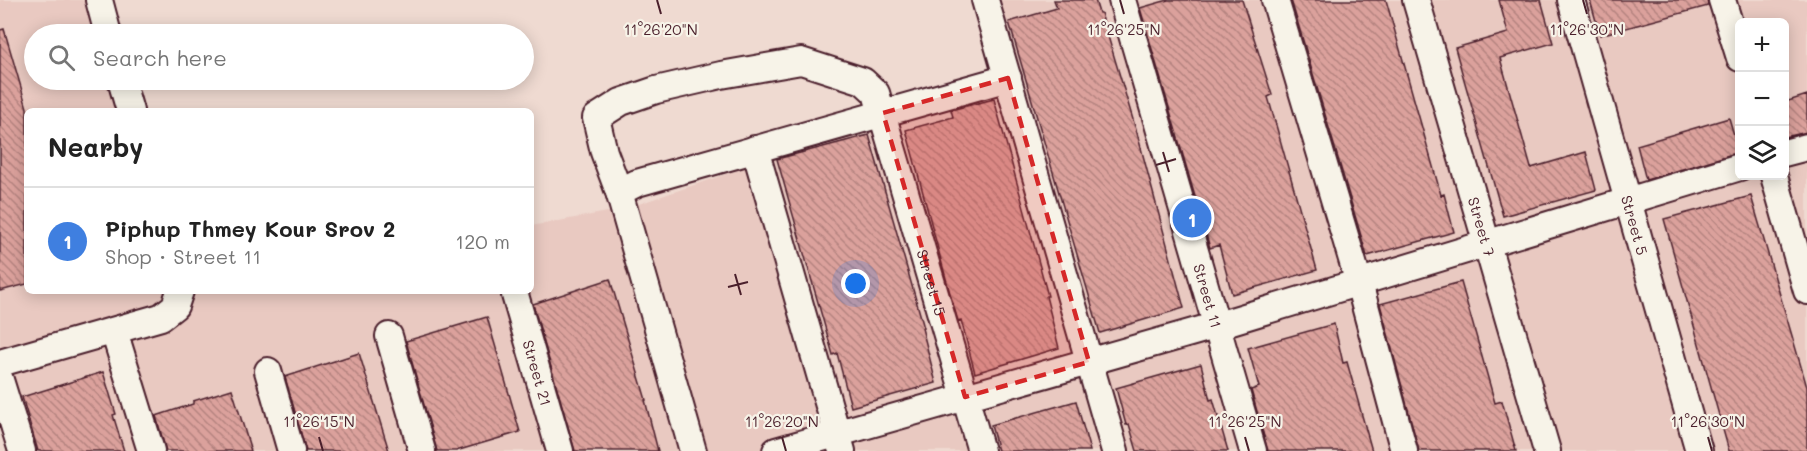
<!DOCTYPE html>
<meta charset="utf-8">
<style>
body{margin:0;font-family:Mali,sans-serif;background:#f6f6f6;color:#222}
.controls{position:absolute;right:18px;top:18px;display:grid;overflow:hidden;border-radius:9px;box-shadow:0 3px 15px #0003}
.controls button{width:54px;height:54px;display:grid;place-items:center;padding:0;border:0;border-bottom:2px solid #e0e0e0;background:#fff;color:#222;font:30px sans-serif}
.you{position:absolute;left:856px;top:284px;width:21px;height:21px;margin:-15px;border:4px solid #fff;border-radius:50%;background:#1a73e8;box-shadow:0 0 0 9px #1a73e833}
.badge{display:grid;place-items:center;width:39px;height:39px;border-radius:50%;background:#c8321e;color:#fff;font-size:20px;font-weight:700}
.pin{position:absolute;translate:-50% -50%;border:3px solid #fff;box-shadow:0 2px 6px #0006}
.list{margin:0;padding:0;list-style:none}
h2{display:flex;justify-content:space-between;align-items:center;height:78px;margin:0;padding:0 24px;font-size:26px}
h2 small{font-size:20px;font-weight:400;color:#767676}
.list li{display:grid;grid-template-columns:39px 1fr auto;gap:18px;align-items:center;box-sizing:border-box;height:108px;padding:0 24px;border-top:2px solid #e0e0e0}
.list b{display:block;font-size:22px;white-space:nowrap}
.list p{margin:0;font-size:20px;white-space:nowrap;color:#767676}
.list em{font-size:20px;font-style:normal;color:#767676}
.icon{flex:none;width:33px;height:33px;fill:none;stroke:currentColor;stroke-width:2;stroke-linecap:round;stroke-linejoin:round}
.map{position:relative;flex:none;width:1807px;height:451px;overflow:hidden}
.search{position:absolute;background:#fff;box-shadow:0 3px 15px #0003;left:24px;top:24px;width:510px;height:66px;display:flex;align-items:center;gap:15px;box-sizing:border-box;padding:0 21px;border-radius:33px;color:#767676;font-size:22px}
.panel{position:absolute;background:#fff;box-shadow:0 3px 15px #0003;left:24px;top:108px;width:510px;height:186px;border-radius:9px}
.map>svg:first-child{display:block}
</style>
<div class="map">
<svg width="1807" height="451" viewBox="0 0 1807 451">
<defs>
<pattern id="building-back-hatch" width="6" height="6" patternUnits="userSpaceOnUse" patternTransform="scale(1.5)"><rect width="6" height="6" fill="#dba19c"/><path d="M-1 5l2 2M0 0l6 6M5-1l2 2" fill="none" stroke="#b4837f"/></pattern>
</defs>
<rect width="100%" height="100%" fill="#efdad1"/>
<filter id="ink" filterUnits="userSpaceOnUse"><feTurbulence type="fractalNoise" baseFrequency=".0167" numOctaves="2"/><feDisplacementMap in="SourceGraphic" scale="12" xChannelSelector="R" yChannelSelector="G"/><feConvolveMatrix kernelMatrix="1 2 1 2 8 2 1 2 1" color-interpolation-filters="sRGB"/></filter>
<g filter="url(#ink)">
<path fill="#e9c9c1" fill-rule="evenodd" d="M 0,0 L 99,0 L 108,34 L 34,34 L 34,80 L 121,80 L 130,111 L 27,111 L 27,291 L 531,291 L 531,226 L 624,209 L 1007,78 L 997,0 L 1807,0 L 1807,451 L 22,451 L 0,380 ZM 1740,22 L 1784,22 L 1784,176 L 1740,176 Z"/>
<path fill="url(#building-back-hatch)" stroke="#4a1f2b" stroke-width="1.5" d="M 1054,0 L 1095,0 L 1099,13 L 1101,13 L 1137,133 L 1184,308 L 1100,333 L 1009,22 L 1057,8 Z
M 1168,0 L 1242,0 L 1272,95 L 1268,97 L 1317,270 L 1232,294 L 1219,245 L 1210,248 L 1140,8 Z
M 1291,0 L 1386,0 L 1441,195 L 1444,194 L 1454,232 L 1367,256 Z
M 1499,0 L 1541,0 L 1553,43 L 1500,58 L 1531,168 L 1586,152 L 1596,190 L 1503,216 L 1455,48 L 1508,33 Z
M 1590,0 L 1707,0 L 1708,6 L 1600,35 Z
M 4,29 L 27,108 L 27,284 L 0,291 L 0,30 Z
M 1807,95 L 1807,132 L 1785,137 L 1785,102 Z
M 994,99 L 1048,296 L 1046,296 L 1059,348 L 975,373 L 961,320 L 958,321 L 951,297 L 906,130 L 953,117 L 951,110 Z
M 1729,118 L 1739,152 L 1646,180 L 1637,145 Z
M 869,135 L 924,328 L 922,328 L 936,383 L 851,407 L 837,353 L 833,355 L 777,159 Z
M 1751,196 L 1807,387 L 1807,451 L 1729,451 L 1664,219 Z
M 610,279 L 646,400 L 645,400 L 658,451 L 575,451 L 533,304 Z
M 1461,282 L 1495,403 L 1502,401 L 1516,451 L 1419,451 L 1380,304 Z
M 487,317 L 520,432 L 456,451 L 437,451 L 406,341 Z
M 1334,324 L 1343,363 L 1347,362 L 1372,451 L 1268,451 L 1251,390 L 1259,387 L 1248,348 Z
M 359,353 L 389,451 L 306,451 L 285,377 Z
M 1201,364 L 1210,400 L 1213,399 L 1228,451 L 1137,451 L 1129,424 L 1126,425 L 1116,388 Z
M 103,372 L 116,414 L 113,415 L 124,451 L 38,451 L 22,397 Z
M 232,389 L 251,451 L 166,451 L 156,416 L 193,404 L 193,401 Z
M 1076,401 L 1090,451 L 998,451 L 991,425 Z"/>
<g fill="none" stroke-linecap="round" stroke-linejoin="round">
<defs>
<g id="minor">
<path d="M 99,0 L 108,34"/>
<path d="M 985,0 L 1115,451"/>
<path id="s1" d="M 1122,0 L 1253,451"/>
<path d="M 1275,0 L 1359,283 L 1404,451"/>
<path id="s2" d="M 1416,0 L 1547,451"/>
<path id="s3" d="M 1571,0 L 1699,451"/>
<path d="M 1722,0 L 1740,58"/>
<path d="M 121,80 L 130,111"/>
<path d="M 755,149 L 842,451"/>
<path d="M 1784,153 L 1807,147"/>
<path d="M 1774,176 L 1807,291"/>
<path d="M 619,192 L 637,183 L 1008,78"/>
<path id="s4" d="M 515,295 L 560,451"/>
<path d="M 114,331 L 151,451"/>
<path d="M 389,336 L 422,451"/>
<path d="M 0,363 L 161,317 L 175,306 L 180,291"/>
<path d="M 268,371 L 291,451"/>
<path d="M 0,380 L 22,451"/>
<path id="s5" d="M 693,451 L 619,192 L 604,152 L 596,118 L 621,102 L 656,90 L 721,75 L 801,61 L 863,81 L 876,93 L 981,451"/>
<path d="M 776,451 L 1218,325 L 1740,167"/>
</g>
</defs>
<use href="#minor" stroke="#4a1f2b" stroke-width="30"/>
<use href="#minor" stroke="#f7f3e8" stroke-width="26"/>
</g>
</g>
<path fill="#d62828" fill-opacity="0.2" stroke="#d62828" stroke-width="4.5" stroke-dasharray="12 8" stroke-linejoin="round" d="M 1008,78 L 1089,362 L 965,397 L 883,113 Z"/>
<path fill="none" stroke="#4a1f2b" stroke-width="2" d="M 657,0 L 661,14M 1120,0 L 1124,14M 1583,0 L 1587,14M 1163,152 L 1169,172M 1156,165 L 1176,159M 735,274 L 741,295M 728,287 L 748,282M 319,437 L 323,451M 782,437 L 786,451M 1245,437 L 1249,451M 1708,437 L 1712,451"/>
<g text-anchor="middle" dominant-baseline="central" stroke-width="4.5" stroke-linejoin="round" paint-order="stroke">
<g font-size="15" fill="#4a1f2b" stroke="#f7f3e8">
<text stroke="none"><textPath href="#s2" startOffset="236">Street 7</textPath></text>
<text stroke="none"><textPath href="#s3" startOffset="234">Street 5</textPath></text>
<text stroke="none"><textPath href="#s5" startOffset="842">Street 15</textPath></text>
<text stroke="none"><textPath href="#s1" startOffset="308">Street 11</textPath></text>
<text stroke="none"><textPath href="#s4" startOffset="81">Street 21</textPath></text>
</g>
</g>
<g font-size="15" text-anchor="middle" fill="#4a1f2b" stroke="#f7f3e8" stroke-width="4.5" stroke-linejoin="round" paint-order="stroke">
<text x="661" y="35">11°26'20"N</text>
<text x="1124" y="35">11°26'25"N</text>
<text x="1587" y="35">11°26'30"N</text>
<text x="319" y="427">11°26'15"N</text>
<text x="782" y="427">11°26'20"N</text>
<text x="1245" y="427">11°26'25"N</text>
<text x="1708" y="427">11°26'30"N</text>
</g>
</svg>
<div class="controls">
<button>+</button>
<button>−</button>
<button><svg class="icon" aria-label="layers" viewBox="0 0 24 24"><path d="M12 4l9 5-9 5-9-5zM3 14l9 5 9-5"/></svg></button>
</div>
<div class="you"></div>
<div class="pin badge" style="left:1192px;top:218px;background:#3f7fe0">1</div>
<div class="search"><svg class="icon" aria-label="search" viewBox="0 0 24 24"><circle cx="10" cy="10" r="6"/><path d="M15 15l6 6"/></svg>Search here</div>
<section class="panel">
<h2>Nearby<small></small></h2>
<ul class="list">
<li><span class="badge" style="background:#3f7fe0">1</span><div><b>Piphup Thmey Kour Srov 2</b><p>Shop · Street 11</p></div><em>120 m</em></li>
</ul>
</section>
</div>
